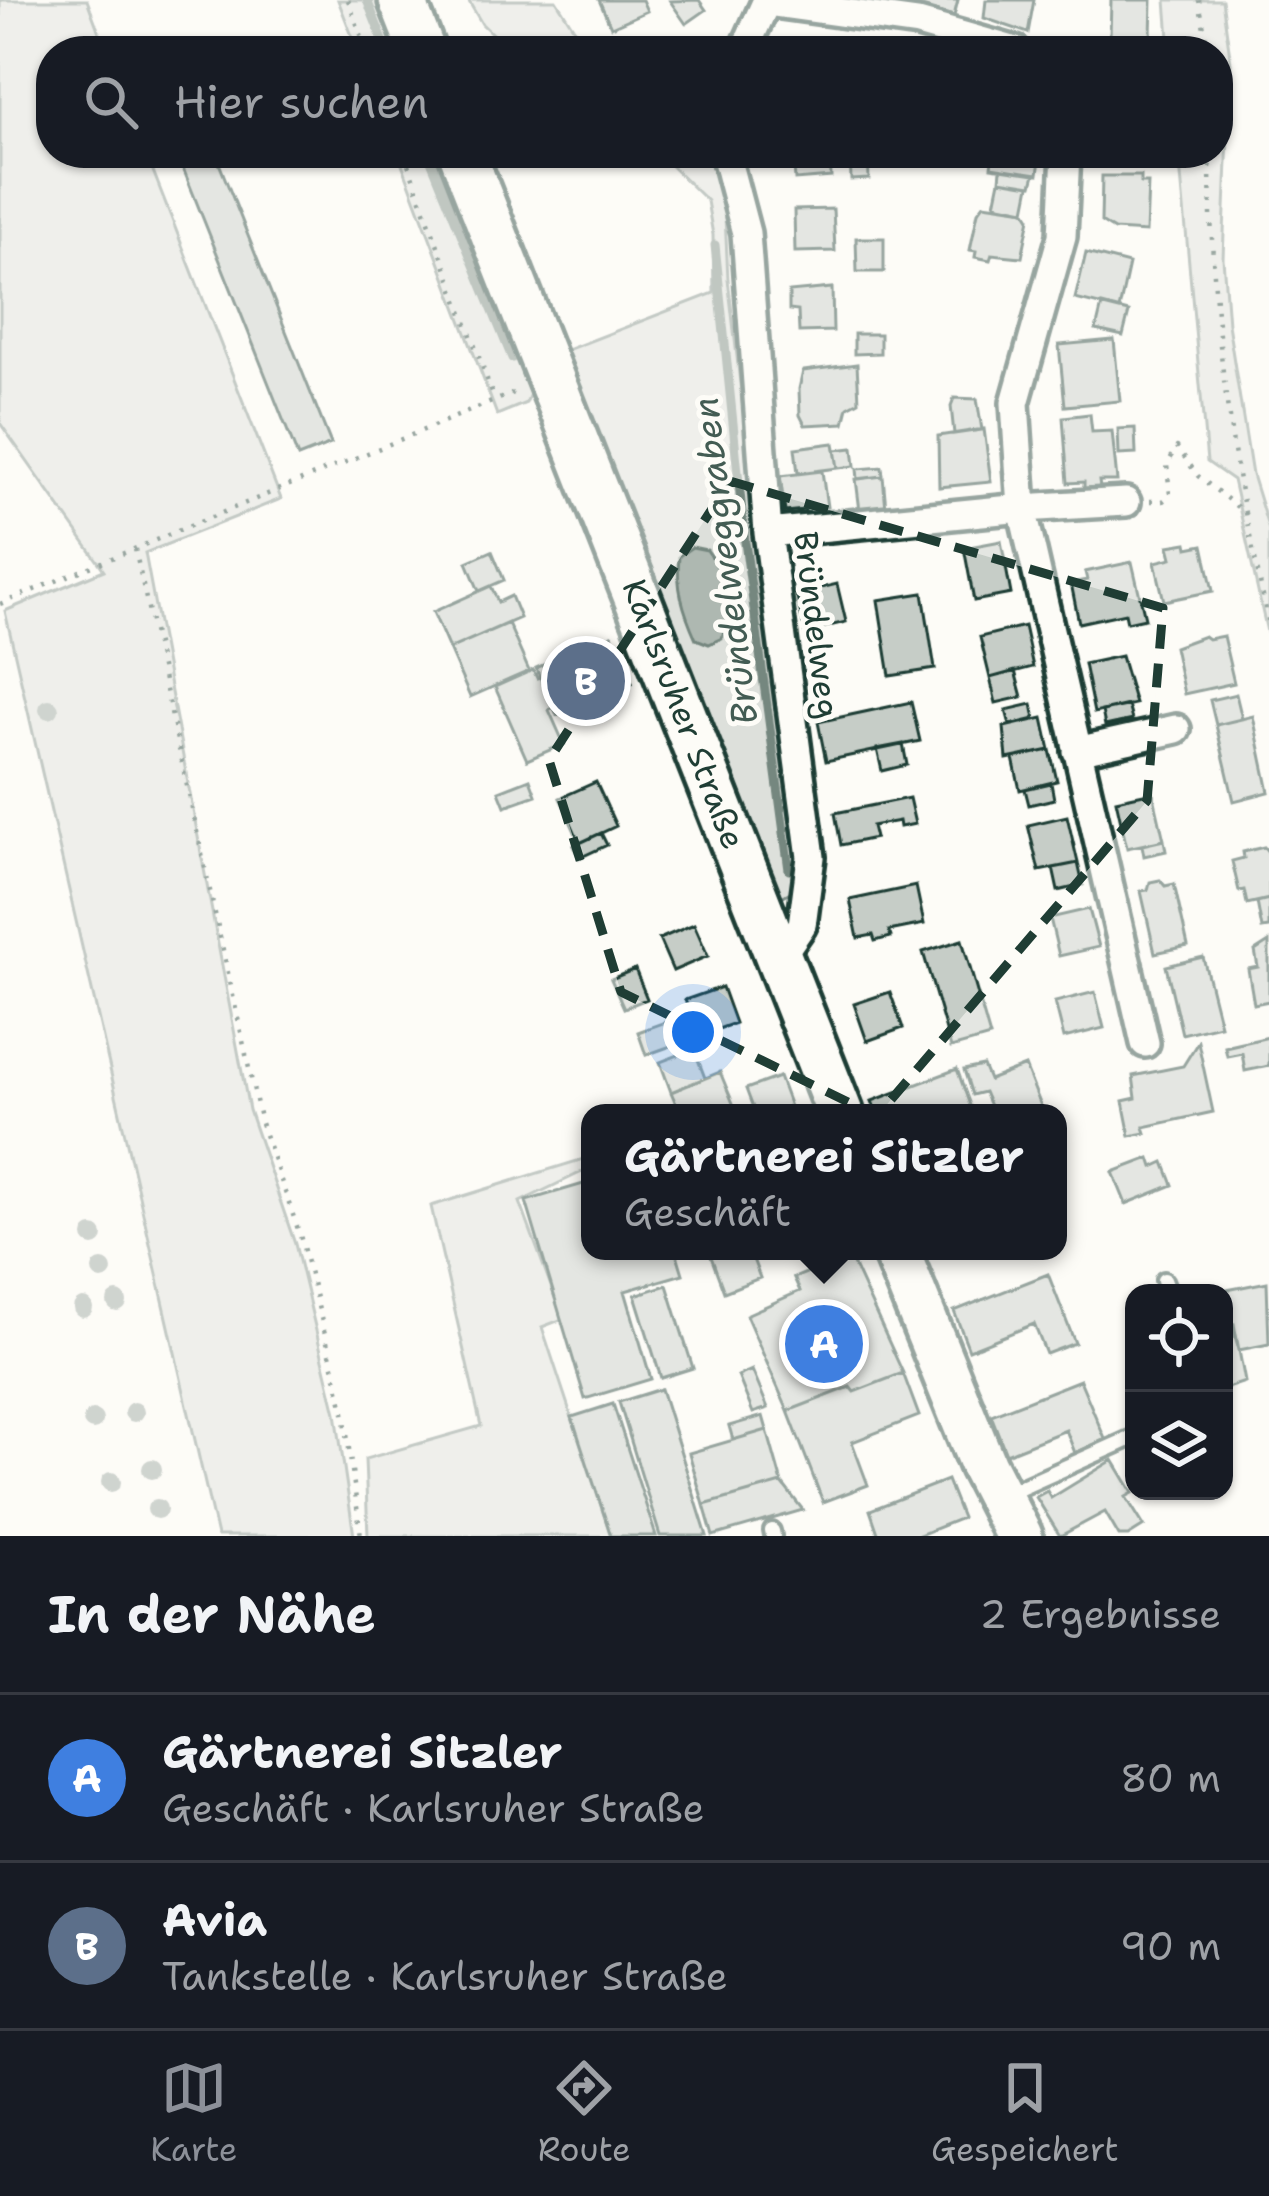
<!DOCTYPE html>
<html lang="de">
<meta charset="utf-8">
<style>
body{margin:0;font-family:"Shantell Sans",sans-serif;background:#242831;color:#f1f3f6}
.controls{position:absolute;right:36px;bottom:36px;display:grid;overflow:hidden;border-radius:24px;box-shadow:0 3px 9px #0004}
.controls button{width:108px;height:108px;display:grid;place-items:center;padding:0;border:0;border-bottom:3px solid #363941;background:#171b24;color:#f1f3f6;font:60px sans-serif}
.you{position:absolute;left:693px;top:1032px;width:42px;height:42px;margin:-30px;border:9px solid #fff;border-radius:50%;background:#1a73e8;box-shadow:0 0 0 18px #1a73e833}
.badge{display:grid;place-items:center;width:78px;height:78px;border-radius:50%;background:#8c9099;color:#fff;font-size:39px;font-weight:700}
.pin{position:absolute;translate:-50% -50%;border:6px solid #fff;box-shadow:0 3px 12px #0006}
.popup{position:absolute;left:581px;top:1104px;width:486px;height:156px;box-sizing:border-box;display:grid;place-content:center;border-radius:24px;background:#171b24;filter:drop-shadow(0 3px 9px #0005);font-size:39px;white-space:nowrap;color:#9ea1a6}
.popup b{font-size:45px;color:#f1f3f6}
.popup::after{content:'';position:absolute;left:50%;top:100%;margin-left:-24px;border:24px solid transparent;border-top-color:#171b24}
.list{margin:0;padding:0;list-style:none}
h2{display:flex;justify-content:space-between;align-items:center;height:156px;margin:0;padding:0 48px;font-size:51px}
h2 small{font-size:39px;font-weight:400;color:#9ea1a6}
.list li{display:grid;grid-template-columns:78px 1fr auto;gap:36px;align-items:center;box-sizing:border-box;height:168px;padding:0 48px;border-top:3px solid #363941}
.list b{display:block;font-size:45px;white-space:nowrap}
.list p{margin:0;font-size:39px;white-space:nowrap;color:#9ea1a6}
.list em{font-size:39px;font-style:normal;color:#9ea1a6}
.icon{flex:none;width:66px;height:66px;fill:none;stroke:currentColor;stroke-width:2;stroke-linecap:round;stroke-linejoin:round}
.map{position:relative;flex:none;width:1269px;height:1536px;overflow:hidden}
.search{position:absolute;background:#171b24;box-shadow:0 3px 9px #0004;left:36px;right:36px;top:36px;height:132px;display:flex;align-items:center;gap:30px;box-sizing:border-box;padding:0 42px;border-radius:48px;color:#9ea1a6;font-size:45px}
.sheet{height:492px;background:#171b24}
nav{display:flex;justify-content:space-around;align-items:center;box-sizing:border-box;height:168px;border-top:3px solid #363941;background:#171b24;font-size:33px;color:#9ea1a6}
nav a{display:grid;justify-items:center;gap:6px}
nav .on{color:#8c9099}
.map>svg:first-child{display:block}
</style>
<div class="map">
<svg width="1269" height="1536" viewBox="0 0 1269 1536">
<rect width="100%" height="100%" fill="#fdfcf7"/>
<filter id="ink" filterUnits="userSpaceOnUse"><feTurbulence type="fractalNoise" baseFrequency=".00833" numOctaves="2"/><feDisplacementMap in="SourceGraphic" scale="24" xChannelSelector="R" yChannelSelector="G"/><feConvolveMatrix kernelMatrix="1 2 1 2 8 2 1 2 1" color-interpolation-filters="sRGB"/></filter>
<g filter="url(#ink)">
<path fill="#dde0db" stroke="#7e8e88" stroke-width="3" d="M 0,0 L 87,0 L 106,51 L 51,51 L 51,153 L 146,153 L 281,499 L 145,553 L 249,1110 L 295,1244 L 336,1413 L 354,1536 L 217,1536 L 5,611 L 104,570 L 0,423 Z
M 338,0 L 390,0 L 411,51 L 358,51 Z
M 468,0 L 556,0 L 588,51 L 510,51 L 482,24 Z
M 1166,0 L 1222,0 L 1231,63 L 1223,258 L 1228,324 L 1252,475 L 1269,530 L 1269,641 L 1233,480 L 1207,462 L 1179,153 L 1218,153 L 1218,51 L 1170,51 Z
M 398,153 L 453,153 L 539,373 L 526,403 L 497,415 Z
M 658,153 L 714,153 L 723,175 L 728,279 L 797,876 L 797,888 L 780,898 L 770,885 L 564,351 L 714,293 L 713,235 L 707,201 Z
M 590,1157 L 590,1168 L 520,1202 L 563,1319 L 542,1327 L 611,1536 L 368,1536 L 365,1459 L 481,1426 L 431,1206 Z"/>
<path fill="#aeb8b1" stroke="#75877f" stroke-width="3" d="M 692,547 L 707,550 C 726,575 735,608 722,638 L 709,644 L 696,639 C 683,610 676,587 679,556 Z"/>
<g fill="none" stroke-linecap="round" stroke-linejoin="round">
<path stroke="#75877f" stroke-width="9" d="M 367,0 L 387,51
M 428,153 L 512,358
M 715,245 L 745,542 L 789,870"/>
</g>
<path fill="#c6cdc7" stroke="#1f3d34" stroke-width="3" d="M 599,0 L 642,0 L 647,11 L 611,27 Z
M 699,0 L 706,10 L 686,24 L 670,1 Z
M 915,0 L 958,0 L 954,16 L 914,6 Z
M 986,0 L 1034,0 L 1028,33 L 984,18 Z
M 1111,0 L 1152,0 L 1151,37 L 1110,36 Z
M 177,153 L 215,153 L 331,444 L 298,457 Z
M 793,153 L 830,153 L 831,177 L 795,180 Z
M 850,153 L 876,153 L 868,154 L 869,179 L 851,180 Z
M 993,153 L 1041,153 L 1038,174 L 991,167 Z
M 1001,169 L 1035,174 L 1032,185 L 1000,180 Z
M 1102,176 L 1141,176 L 1141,183 L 1148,183 L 1146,232 L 1114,230 L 1101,222 Z
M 1000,180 L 1030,185 L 1025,210 L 995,204 Z
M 984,204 L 1025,210 L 1030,218 L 1022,257 L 992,254 L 990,260 L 975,257 L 976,251 L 970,250 L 978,212 Z
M 833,209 L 835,251 L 795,252 L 794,210 Z
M 856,238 L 884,238 L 884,272 L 857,272 Z
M 1086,253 L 1129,264 L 1119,310 L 1075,299 Z
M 832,288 L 833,331 L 799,332 L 798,311 L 789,310 L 789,292 Z
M 1102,305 L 1129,312 L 1123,336 L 1096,330 Z
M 854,334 L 880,334 L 880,353 L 854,354 Z
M 1114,340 L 1120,401 L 1065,406 L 1059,345 Z
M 857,364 L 859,401 L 848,407 L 844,423 L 805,425 L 800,415 L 799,389 L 803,371 Z
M 954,398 L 977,399 L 982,430 L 954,434 L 951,406 Z
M 1090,414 L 1092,432 L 1112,431 L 1117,481 L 1099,481 L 1100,488 L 1084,489 L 1084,482 L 1068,483 L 1063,417 Z
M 1135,428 L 1136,454 L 1119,455 L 1118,429 Z
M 984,429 L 991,482 L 939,487 L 938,436 Z
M 834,443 L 838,468 L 798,473 L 795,448 Z
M 853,448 L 855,466 L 838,468 L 835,450 Z
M 882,467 L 883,476 L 858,479 L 857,469 Z
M 822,471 L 827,507 L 820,508 L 821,515 L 805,517 L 805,510 L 785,512 L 780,476 Z
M 883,476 L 886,508 L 860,511 L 856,479 Z
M 1001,541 L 1011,594 L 974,601 L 964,548 Z
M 1187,543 L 1188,548 L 1203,545 L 1213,591 L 1164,601 L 1155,562 L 1172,558 L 1169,546 Z
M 492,551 L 504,580 L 479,591 L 467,562 Z
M 1132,562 L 1145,618 L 1127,622 L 1125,613 L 1079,623 L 1071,583 L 1087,580 L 1085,572 Z
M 837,584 L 846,622 L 805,632 L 796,594 Z
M 491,586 L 498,602 L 511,596 L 520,618 L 449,649 L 433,612 Z
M 923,593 L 935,669 L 890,676 L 878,600 Z
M 508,623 L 529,671 L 470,697 L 449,649 Z
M 1024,626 L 1033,667 L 990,678 L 980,637 Z
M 612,635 L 632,683 L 557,715 L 536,668 Z
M 1204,636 L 1208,639 L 1223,636 L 1234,683 L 1184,694 L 1174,647 Z
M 1121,656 L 1135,704 L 1094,713 L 1084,664 Z
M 533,670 L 537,678 L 540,677 L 553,707 L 549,710 L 564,744 L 527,760 L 495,687 Z
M 1015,671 L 1022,697 L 996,703 L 990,678 Z
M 1236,694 L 1242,719 L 1216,725 L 1210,700 Z
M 911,702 L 920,741 L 826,761 L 818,722 Z
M 1032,704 L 1035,719 L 1010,725 L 1006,710 Z
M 1128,705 L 1132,720 L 1105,726 L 1102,711 Z
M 1253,716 L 1269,792 L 1234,801 L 1216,725 Z
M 1043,718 L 1050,750 L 1007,759 L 1004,727 Z
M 903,744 L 907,765 L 882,771 L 877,749 Z
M 1050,750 L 1057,781 L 1020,790 L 1013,758 Z
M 530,779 L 536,795 L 505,806 L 499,791 Z
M 596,782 L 616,826 L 580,843 L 560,798 Z
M 1051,783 L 1054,799 L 1029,805 L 1025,789 Z
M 1153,792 L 1164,840 L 1127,848 L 1116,800 Z
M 909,798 L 915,824 L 900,827 L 899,821 L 872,826 L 875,838 L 841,845 L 835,813 Z
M 1067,816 L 1078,863 L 1039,871 L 1028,825 Z
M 601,833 L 607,845 L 579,858 L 573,846 Z
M 1164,840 L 1166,851 L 1144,856 L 1142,845 Z
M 1264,847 L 1269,853 L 1269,899 L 1247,904 L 1244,890 L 1239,891 L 1232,861 L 1244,858 L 1243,852 Z
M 1078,863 L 1083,885 L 1058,891 L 1053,868 Z
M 1160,880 L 1165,886 L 1174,884 L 1188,946 L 1155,953 L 1141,891 L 1148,890 L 1150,882 Z
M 916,886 L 924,924 L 889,931 L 891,937 L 875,941 L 873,935 L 858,938 L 850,900 Z
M 1269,899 L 1269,928 L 1262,929 L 1257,902 Z
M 1089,909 L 1099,947 L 1059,956 L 1050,918 Z
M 694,924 L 708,956 L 673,971 L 659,939 Z
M 962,940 L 990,1037 L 951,1048 L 923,952 Z
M 1269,942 L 1269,1001 L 1254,1004 L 1248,969 L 1258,967 L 1255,951 Z
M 1203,957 L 1220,1025 L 1182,1034 L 1166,966 Z
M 635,969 L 647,999 L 624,1008 L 611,979 Z
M 722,987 L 735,1023 L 646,1055 L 638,1032 L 690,1013 L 685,1000 Z
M 890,992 L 903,1028 L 867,1041 L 854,1004 Z
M 1095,992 L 1104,1028 L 1064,1038 L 1055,1002 Z
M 1269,1037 L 1269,1066 L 1245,1071 L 1242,1053 L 1227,1056 L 1225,1047 Z
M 1198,1042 L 1213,1112 L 1144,1127 L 1146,1133 L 1130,1136 L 1123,1101 L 1136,1098 L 1133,1076 L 1183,1066 Z
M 694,1049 L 705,1078 L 671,1092 L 660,1062 Z
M 983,1066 L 989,1080 L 1025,1066 L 1041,1106 L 1024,1113 L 993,1113 L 984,1092 L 972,1095 L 964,1070 Z
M 957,1069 L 971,1108 L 957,1113 L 877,1113 L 872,1101 Z
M 720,1072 L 737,1113 L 680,1113 L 671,1092 Z
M 779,1077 L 792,1112 L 755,1113 L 746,1089 Z
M 1150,1158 L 1153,1167 L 1164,1162 L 1173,1185 L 1126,1204 L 1113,1172 Z
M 590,1182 L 590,1251 L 676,1251 L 683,1274 L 625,1291 L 651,1379 L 585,1399 L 526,1201 Z
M 718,1251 L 750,1251 L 760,1278 L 724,1292 L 710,1254 Z
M 849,1255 L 903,1373 L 854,1392 L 850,1387 L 788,1411 L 746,1315 L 800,1291 L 794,1278 Z
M 1048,1274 L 1075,1343 L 1046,1354 L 1034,1324 L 969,1350 L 954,1311 Z
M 1267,1282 L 1269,1344 L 1239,1350 L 1224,1295 L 1228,1294 L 1227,1290 Z
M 667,1285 L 693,1368 L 661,1378 L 635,1295 Z
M 1234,1324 L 1245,1382 L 1224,1389 L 1224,1327 Z
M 752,1370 L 768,1408 L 753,1413 L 738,1376 Z
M 903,1373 L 919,1416 L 852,1442 L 868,1485 L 823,1502 L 788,1411 L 850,1387 L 854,1392 Z
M 1080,1380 L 1105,1439 L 1075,1453 L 1066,1430 L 1006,1454 L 991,1415 Z
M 661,1389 L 707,1536 L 660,1536 L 619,1402 Z
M 613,1404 L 656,1536 L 611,1536 L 572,1417 Z
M 763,1416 L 767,1430 L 733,1440 L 729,1426 Z
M 767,1430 L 782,1483 L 704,1505 L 689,1453 Z
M 1113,1460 L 1133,1493 L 1126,1497 L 1144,1526 L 1128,1536 L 1119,1536 L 1105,1512 L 1060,1536 L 1036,1497 L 1047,1491 L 1051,1498 Z
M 947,1480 L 962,1518 L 917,1536 L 879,1536 L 870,1510 Z
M 782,1483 L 803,1510 L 713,1536 L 704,1505 Z"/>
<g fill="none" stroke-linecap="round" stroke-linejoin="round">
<defs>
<path id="service" d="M 1164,1280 L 1169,1293
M 1004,1495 L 1134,1437
M 772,1531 L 773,1536"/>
<path id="minor" d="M 766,2 L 918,23 L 1016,51
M 744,51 L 767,0
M 725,153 L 746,233 L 768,533 L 811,857 L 802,925 L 780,957
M 1066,153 L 1062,236 L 1015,403 L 1022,508 L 1145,1043
M 768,533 L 1022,508 L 1126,502
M 1077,751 L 1176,729"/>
<path id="primary" d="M 402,0 L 422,51
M 462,153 L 840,1113
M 896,1251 L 983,1466 L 1019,1536"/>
</defs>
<use href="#service" stroke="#1f3d34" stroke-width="22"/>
<use href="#minor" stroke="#1f3d34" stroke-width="36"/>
<use href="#primary" stroke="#1f3d34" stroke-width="54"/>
<path stroke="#1f3d34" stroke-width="4.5" stroke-dasharray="3 9" stroke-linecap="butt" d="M 348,0 L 367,51
M 1199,0 L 1208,51
M 404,153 L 494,398
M 1210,153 C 1210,275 1222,393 1245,513
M 1150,501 L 1163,501 L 1170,495 L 1167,465 L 1177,447 L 1198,476 L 1245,513 L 1269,624
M 135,549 L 261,1123 L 300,1235 L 343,1405 L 361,1536
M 0,604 L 516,392"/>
<use href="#service" stroke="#fdfcf7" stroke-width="14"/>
<use href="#minor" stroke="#fdfcf7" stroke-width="27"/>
<use href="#primary" stroke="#fdfcf7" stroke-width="45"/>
</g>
<g fill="#98a59e">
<circle cx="49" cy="709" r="10"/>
<circle cx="93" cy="1236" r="10"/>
<circle cx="102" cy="1270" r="10"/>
<circle cx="117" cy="1302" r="10"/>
<circle cx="83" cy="1308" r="10"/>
<circle cx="134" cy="1412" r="10"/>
<circle cx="93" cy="1420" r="10"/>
<circle cx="152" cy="1469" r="10"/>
<circle cx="111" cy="1482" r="10"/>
<circle cx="157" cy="1509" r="10"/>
</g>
</g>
<path d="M0 0H1269V1536H0ZM 730,481 L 1163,608 L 1147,801 L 877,1116 L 621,992 L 549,760 Z" fill="#fdfcf7" fill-opacity=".55" fill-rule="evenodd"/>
<path fill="none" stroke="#1f3d34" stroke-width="9" stroke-dasharray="24 15" stroke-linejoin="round" d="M 730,481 L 1163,608 L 1147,801 L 877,1116 L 621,992 L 549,760 Z"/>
<g text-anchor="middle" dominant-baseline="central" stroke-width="10" stroke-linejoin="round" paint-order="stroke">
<g font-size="33" fill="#1f3d34" stroke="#fdfcf7">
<text transform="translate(817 625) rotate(83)">Bründelweg</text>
<text transform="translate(684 714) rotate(69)">Karlsruher Straße</text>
</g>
<g font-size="36" font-style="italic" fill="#435c53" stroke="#fdfcf7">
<text transform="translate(725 561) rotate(-97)">Bründelweggraben</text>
</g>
</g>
</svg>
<div class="controls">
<button><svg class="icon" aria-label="locate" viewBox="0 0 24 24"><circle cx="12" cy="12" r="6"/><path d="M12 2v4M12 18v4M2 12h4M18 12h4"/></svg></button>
<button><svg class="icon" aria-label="layers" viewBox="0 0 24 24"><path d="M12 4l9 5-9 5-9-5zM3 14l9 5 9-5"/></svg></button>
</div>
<div class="you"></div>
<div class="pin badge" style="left:824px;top:1344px;background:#3f7fe0">A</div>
<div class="popup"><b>Gärtnerei Sitzler</b>Geschäft</div>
<div class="pin badge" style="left:586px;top:681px;background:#5c6f8a">B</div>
<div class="search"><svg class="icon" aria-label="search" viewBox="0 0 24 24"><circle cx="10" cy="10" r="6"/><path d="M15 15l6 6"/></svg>Hier suchen</div>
</div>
<section class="sheet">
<h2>In der Nähe<small>2 Ergebnisse</small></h2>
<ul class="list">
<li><span class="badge" style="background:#3f7fe0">A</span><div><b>Gärtnerei Sitzler</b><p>Geschäft · Karlsruher Straße</p></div><em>80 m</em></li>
<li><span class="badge" style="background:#5c6f8a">B</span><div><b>Avia</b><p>Tankstelle · Karlsruher Straße</p></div><em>90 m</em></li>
</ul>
</section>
<nav>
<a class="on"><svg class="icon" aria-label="map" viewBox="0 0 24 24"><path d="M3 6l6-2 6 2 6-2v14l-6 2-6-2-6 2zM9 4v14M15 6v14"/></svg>Karte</a>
<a><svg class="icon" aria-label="directions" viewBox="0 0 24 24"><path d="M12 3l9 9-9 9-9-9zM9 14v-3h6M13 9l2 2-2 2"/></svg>Route</a>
<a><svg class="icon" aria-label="saved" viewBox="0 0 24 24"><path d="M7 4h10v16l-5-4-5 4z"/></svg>Gespeichert</a>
</nav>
